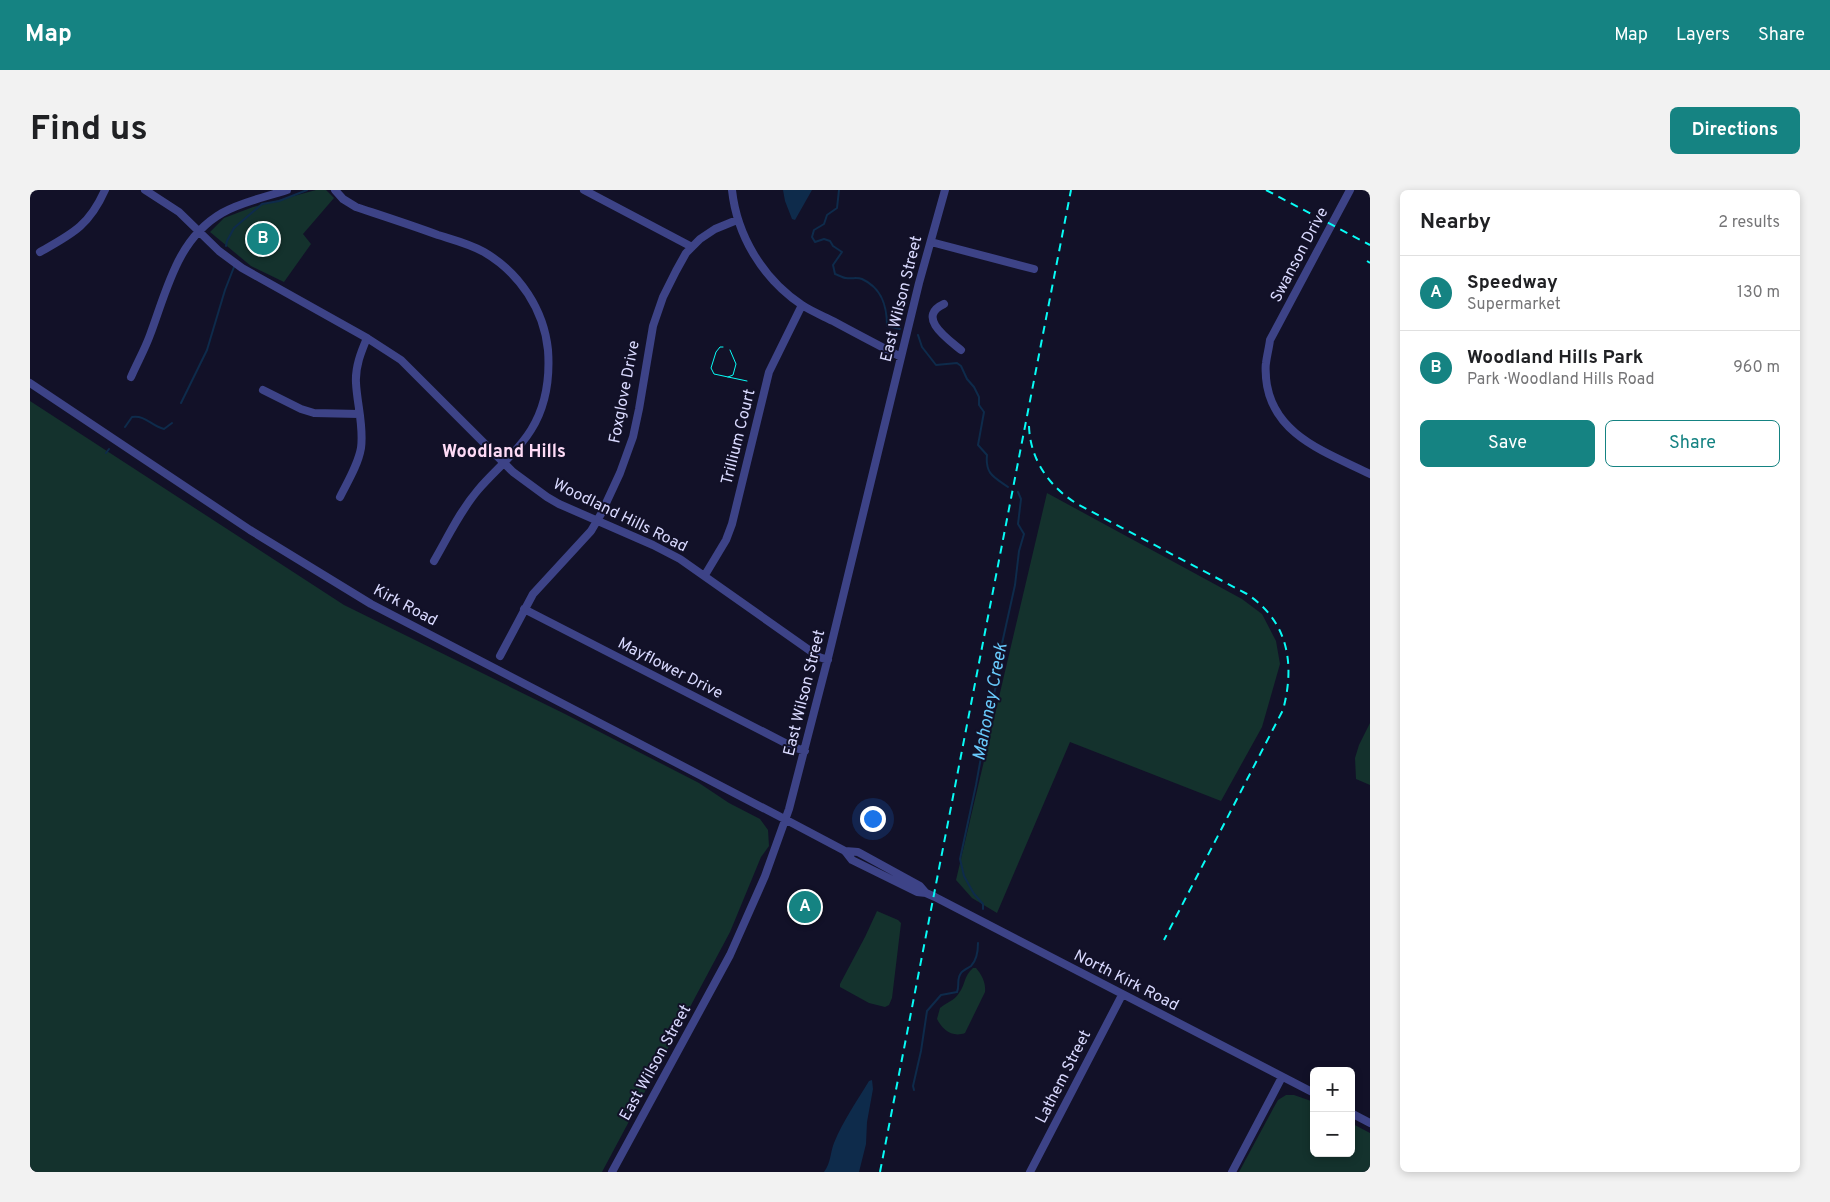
<!DOCTYPE html>
<meta charset="utf-8">
<style>
body{margin:0;font-family:Overpass,sans-serif;background:#f2f2f2;color:#202124}
.controls{position:absolute;right:15px;bottom:15px;display:grid;overflow:hidden;border-radius:8px;box-shadow:0 2px 8px #0003}
.controls button{width:45px;height:45px;display:grid;place-items:center;padding:0;border:0;border-bottom:1px solid #e0e0e0;background:#fff;color:#202124;font:25px sans-serif}
.you{position:absolute;left:842px;top:628px;width:18px;height:18px;margin:-12px;border:4px solid #fff;border-radius:50%;background:#1a73e8;box-shadow:0 0 0 8px #1a73e833}
.badge{display:grid;place-items:center;width:32px;height:32px;border-radius:50%;background:#158382;color:#fff;font-size:16px;font-weight:700}
.pin{position:absolute;translate:-50% -50%;border:2px solid #fff;box-shadow:0 1px 5px #0006}
.list{margin:0;padding:0;list-style:none}
h2{display:flex;justify-content:space-between;align-items:center;height:65px;margin:0;padding:0 20px;font-size:21px}
h2 small{font-size:16px;font-weight:400;color:#757577}
.list li{display:grid;grid-template-columns:32px 1fr auto;gap:15px;align-items:center;box-sizing:border-box;height:75px;padding:0 20px;border-top:1px solid #e0e0e0}
.list b{display:block;font-size:19px;white-space:nowrap}
.list p{margin:0;font-size:16px;white-space:nowrap;color:#757577}
.list em{font-size:16px;font-style:normal;color:#757577}
.actions{display:flex;gap:10px;padding:15px 20px}
.actions a{flex:1;padding:11px 0;border:1px solid #158382;border-radius:8px;text-align:center;font-size:18px;color:#158382}
.actions .main{background:#158382;color:#fff}
.map{position:relative;flex:none;width:1340px;height:982px;overflow:hidden;border-radius:8px}
header{display:flex;align-items:center;gap:30px;box-sizing:border-box;height:70px;padding:0 25px;background:#158382;color:#fff}
header strong{font-size:24px}
nav{display:flex;gap:28px;margin-inline-start:auto;font-size:18px}
.intro{display:flex;align-items:center;justify-content:space-between;box-sizing:border-box;height:120px;padding:0 30px}
h1{margin:0;font-size:35px}
.button{padding:12px 22px;border-radius:8px;background:#158382;color:#fff;font-size:18px;font-weight:700}
main{display:flex;gap:30px;padding:0 30px}
aside{flex:1;background:#fff;border-radius:8px;box-shadow:0 2px 8px #0003}
.map>svg:first-child{display:block}
</style>
<header>
<strong>Map</strong>
<nav><a>Map</a><a>Layers</a><a>Share</a></nav>
</header>
<div class="intro"><h1>Find us</h1><a class="button">Directions</a></div>
<main>
<div class="map">
<svg width="1340" height="982" viewBox="0 0 1340 982">
<rect width="100%" height="100%" fill="#121128"/>
<path fill="#14322d" d="M 286,0 L 296,0 L 304,8 L 273,44 L 281,54 L 254,92 L 221,76 L 180,42 L 194,28 L 223,17 Z
M 0,211 L 314,415 L 535,524 L 669,593 L 699,613 L 730,629 L 738,640 L 739,656 L 731,667 L 700,742 L 572,982 L 0,982 Z
M 1017,303 L 1212,409 L 1232,424 L 1246,451 L 1250,474 L 1232,537 L 1191,611 L 1040,552 L 967,723 L 942,708 L 926,690 Z
M 1340,533 L 1340,595 L 1326,589 L 1325,568 L 1329,555 Z
M 847,721 L 868,730 L 871,733 L 862,808 L 859,815 L 855,817 L 839,813 L 810,797 L 810,794 L 835,747 Z
M 943,778 L 946,778 C 952,785 956,793 955,802 L 935,843 C 922,848 912,839 907,829 L 910,818 C 917,812 924,811 929,803 C 936,794 933,787 943,778 Z
M 1256,905 L 1264,905 L 1284,912 L 1284,963 L 1321,963 L 1321,933 L 1340,943 L 1340,982 L 1209,982 L 1244,917 L 1248,910 Z"/>
<path fill="#0e2b4b" d="M 753,0 L 782,0 L 765,30 L 762,29 L 755,11 Z
M 842,890 L 843,899 L 837,932 L 836,954 L 829,982 L 794,982 C 801,973 800,963 804,953 C 813,931 827,911 839,891 Z"/>
<g fill="none" stroke-linecap="round" stroke-linejoin="round">
<path stroke="#0e2b4b" stroke-width="2" d="M 809,0 L 807,18 L 797,25 L 794,34 L 784,40 L 782,47 L 785,52 L 794,49 L 800,51 L 803,56 L 812,62 L 803,75 L 805,84 C 808,85 813,88 816,88 C 822,89 827,87 832,89 C 852,98 857,116 857,136 L 870,139
M 196,56 L 197,51 L 204,38 L 232,14 L 249,11 L 277,0
M 888,145 L 892,157 L 906,175 L 927,173 L 931,176 L 937,189 L 944,197 L 949,207 L 949,215 L 954,222 L 948,255 L 957,265 C 955,284 964,287 978,297
M 151,213 L 177,160 L 195,100 L 204,77
M 95,237 L 102,227 C 116,225 121,236 134,239 L 142,233
M 76,263 L 79,259
M 953,719 L 953,714 L 944,704 L 934,686 L 930,669 L 946,595 L 953,556 L 953,547 L 967,492 L 969,467 L 985,395 L 989,361 L 994,344 L 988,334 L 991,309 L 988,302
M 884,900 L 883,896 L 891,861 L 897,821 L 911,805 L 927,802 C 930,795 926,790 931,783 C 933,780 938,778 941,776 C 947,770 948,761 948,753"/>
<path stroke="#3d4387" stroke-width="8" d="M 115,0 L 149,22 L 189,61 L 212,78 L 337,148 L 371,170 L 483,282 L 517,307 L 529,314 L 623,355 L 650,369 L 789,467 L 798,470
M 305,0 L 313,9 L 326,17 C 353,26 381,35 408,45 C 424,50 440,54 454,62 C 490,83 514,120 518,160 C 520,188 516,216 501,240 C 487,263 465,280 448,300 C 430,321 418,347 404,371
M 554,0 L 662,57
M 702,0 C 707,46 733,89 772,115 C 781,121 793,126 803,131 C 825,143 848,155 871,167
M 1320,0 L 1240,150 C 1239,158 1237,165 1236,173 C 1235,178 1236,183 1236,188 C 1241,245 1296,262 1340,284
M 901,52 L 1004,79
M 10,62 C 42,44 59,36 75,0
M 914,114 C 885,127 919,150 931,160
M 101,187 C 107,173 115,159 120,145 C 137,100 147,49 192,23 C 211,12 236,7 257,0
M 0,193 L 220,340 L 341,414 L 764,634 L 815,661 L 822,670 L 887,702 L 896,703 L 905,707 L 1284,903
M 233,200 L 271,219 L 284,223 L 329,224
M 310,307 C 318,291 328,275 331,258 C 334,236 327,214 326,193 C 325,177 331,162 337,148
M 675,385 L 696,350 L 702,334 L 739,182 L 772,115
M 494,419 L 763,557 L 775,561
M 470,466 L 503,404 L 561,341 L 571,324 L 590,283 L 603,247 L 609,219 L 623,136 L 633,107 L 646,81 L 656,63 L 670,49 L 685,39 L 707,30
M 815,661 L 828,662 L 890,696 L 896,703
M 1321,923 L 1340,933
M 582,982 L 700,765 L 735,686 L 759,619 L 799,464 L 889,93 L 915,0
M 1000,982 L 1092,805
M 1202,982 L 1252,887"/>
<path stroke="#08fbf5" stroke-width="1" d="M 693,157 L 690,157 L 686,162 L 681,178 L 684,184 L 717,191
M 698,187 L 703,185 L 706,174 L 700,160"/>
<path stroke="#08fbf5" stroke-width="2" stroke-dasharray="8 6" stroke-linecap="butt" d="M 1236,0 L 1340,55
M 1337,71 L 1340,73
M 999,236 C 1000,270 1020,298 1049,315 L 1217,404 C 1259,432 1265,475 1253,520 L 1134,750
M 850,982 L 1041,0"/>
</g>
<g text-anchor="middle" dominant-baseline="central" stroke-width="4" stroke-linejoin="round" paint-order="stroke">
<g font-size="16" fill="#d9d9fe" stroke="#121128">
<text transform="translate(1270 65) rotate(-62)">Swanson Drive</text>
<text transform="translate(872 109) rotate(-76)">East Wilson Street</text>
<text transform="translate(595 202) rotate(-79)">Foxglove Drive</text>
<text transform="translate(709 247) rotate(-76)">Trillium Court</text>
<text transform="translate(590 326) rotate(26)">Woodland Hills Road</text>
<text transform="translate(375 416) rotate(28)">Kirk Road</text>
<text transform="translate(640 479) rotate(27)">Mayflower Drive</text>
<text transform="translate(775 503) rotate(-76)">East Wilson Street</text>
<text transform="translate(1096 791) rotate(27)">North Kirk Road</text>
<text transform="translate(626 873) rotate(-61)">East Wilson Street</text>
<text transform="translate(1034 887) rotate(-63)">Lathem Street</text>
</g>
<g font-size="18" font-weight="bold" fill="#fedbf6" stroke="#121128">
<text x="474" y="262">Woodland Hills</text>
</g>
<g font-size="18" font-style="italic" fill="#69cafc" stroke="#121128">
<text transform="translate(961 512) rotate(-79)">Mahoney Creek</text>
</g>
</g>
</svg>
<div class="controls">
<button>+</button>
<button>−</button>
</div>
<div class="you"></div>
<div class="pin badge" style="left:775px;top:717px">A</div>
<div class="pin badge" style="left:233px;top:49px">B</div>
</div>
<aside>
<h2>Nearby<small>2 results</small></h2>
<ul class="list">
<li><span class="badge">A</span><div><b>Speedway</b><p>Supermarket</p></div><em>130 m</em></li>
<li><span class="badge">B</span><div><b>Woodland Hills Park</b><p>Park · Woodland Hills Road</p></div><em>960 m</em></li>
</ul>
<div class="actions"><a class="main">Save</a><a>Share</a></div>
</aside>
</main>
